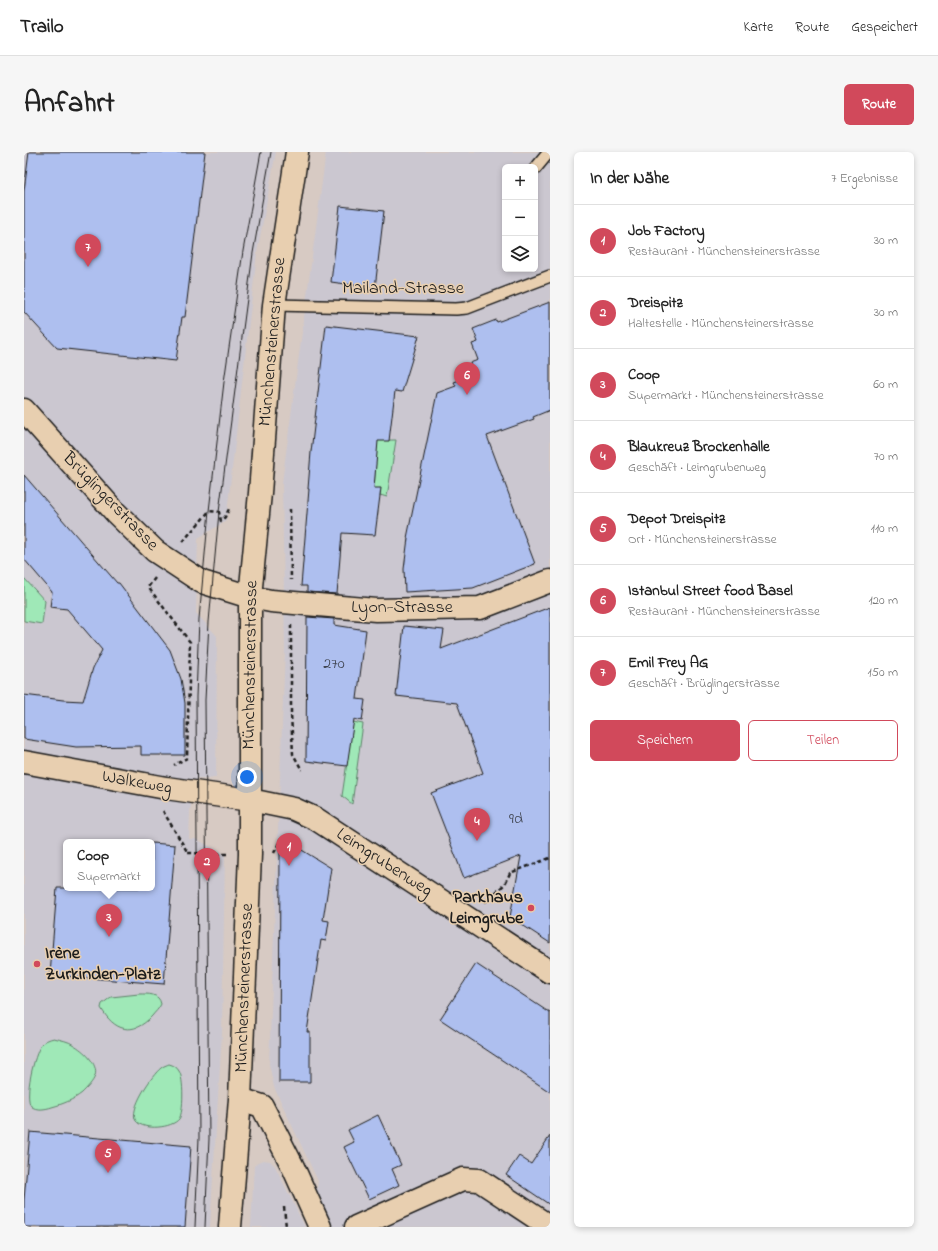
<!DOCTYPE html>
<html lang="de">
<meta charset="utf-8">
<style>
body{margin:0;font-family:"Indie Flower",sans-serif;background:#f6f6f6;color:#222}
.controls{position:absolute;right:12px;top:12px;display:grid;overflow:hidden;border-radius:6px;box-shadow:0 2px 6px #0003}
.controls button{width:36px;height:36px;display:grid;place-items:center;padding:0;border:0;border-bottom:1px solid #e0e0e0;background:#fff;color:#222;font:20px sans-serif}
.you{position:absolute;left:223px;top:625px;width:14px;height:14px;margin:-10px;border:3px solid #fff;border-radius:50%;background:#1a73e8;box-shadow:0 0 0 6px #1a73e833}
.badge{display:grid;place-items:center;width:26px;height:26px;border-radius:50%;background:#d1495b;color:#fff;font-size:13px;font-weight:700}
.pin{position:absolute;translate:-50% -33px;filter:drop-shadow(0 1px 2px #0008)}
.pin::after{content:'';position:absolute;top:21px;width:14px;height:12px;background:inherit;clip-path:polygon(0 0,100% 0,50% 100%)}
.popup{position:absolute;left:39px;top:687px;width:92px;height:52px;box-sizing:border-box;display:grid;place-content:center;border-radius:6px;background:#fff;filter:drop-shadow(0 1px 3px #0005);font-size:13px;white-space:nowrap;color:#767676}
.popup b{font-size:15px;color:#222}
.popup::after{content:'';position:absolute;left:50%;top:100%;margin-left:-8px;border:8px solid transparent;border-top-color:#fff}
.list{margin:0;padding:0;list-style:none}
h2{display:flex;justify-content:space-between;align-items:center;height:52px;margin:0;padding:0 16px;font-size:17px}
h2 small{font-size:13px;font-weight:400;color:#767676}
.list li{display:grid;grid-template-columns:26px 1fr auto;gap:12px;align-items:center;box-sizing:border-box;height:72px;padding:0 16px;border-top:1px solid #e0e0e0}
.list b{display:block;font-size:15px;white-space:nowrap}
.list p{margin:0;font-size:13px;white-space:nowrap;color:#767676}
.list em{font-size:13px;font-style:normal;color:#767676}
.actions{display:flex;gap:8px;padding:12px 16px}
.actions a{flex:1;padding:9px 0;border:1px solid #d1495b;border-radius:6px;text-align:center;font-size:14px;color:#d1495b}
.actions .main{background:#d1495b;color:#fff}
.icon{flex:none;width:22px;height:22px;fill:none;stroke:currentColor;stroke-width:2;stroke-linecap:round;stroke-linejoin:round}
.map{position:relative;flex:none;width:526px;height:1075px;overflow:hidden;border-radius:6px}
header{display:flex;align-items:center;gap:24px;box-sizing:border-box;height:56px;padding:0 20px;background:#fff;border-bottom:1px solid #e0e0e0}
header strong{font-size:19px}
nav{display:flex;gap:22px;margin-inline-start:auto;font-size:14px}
.intro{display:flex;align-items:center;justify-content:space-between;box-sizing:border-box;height:96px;padding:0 24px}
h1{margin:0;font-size:28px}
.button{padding:10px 18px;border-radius:6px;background:#d1495b;color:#fff;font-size:14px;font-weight:700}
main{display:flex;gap:24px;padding:0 24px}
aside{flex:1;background:#fff;border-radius:6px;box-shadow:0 2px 6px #0003}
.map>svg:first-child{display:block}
</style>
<header>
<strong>Trailo</strong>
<nav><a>Karte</a><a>Route</a><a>Gespeichert</a></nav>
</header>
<div class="intro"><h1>Anfahrt</h1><a class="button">Route</a></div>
<main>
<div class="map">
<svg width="526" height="1075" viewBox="0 0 526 1075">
<rect width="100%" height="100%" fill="#d7cac3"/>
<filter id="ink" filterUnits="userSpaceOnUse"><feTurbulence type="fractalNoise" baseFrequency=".025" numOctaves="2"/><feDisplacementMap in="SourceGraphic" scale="8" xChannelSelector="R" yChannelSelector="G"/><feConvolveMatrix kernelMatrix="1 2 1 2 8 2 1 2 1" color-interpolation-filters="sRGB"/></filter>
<g filter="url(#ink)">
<path fill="#cbc7d0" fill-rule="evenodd" d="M 0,0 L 252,0 L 233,101 L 202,369 L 174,386 L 172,461 L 193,484 L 192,626 L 172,626 L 166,659 L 165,687 L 172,687 L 201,702 L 198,881 L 186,1075 L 0,1075 L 0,469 L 18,472 L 21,449 L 0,426 ZM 42,690 L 128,690 L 128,736 L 42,736 Z
M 302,0 L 526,0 L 526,1075 L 287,1075 L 294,1029 L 250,935 L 245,912 L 261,497 L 258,331 ZM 481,15 L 511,15 L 511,117 L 481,117 Z
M 239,1008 L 246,1009 L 251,1014 L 281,1075 L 227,1075 L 230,1014 L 234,1010 Z"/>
<path fill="#9fe8b7" stroke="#5e826a" d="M 372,288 L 363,345 L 356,343 L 350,336 L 352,306 L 287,300 L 289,289 Z
M 0,426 L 21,449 L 18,472 L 0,469 Z
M 329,570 L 339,572 L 328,652 L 318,644 Z
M 115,842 C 124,842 135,841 137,852 C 135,857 131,860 128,864 C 109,885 90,879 77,856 L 78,852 L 87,845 Z
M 30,886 C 37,888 45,889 50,893 C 59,898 75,912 71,924 C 69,930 63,936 58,941 C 49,948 39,952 28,955 C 22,957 12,959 7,954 C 0,945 10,903 17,893 C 20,889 25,887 30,886 Z
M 145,912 C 149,913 153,915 155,919 C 160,926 160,960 155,967 C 148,976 120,979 112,969 C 104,958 128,923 137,916 C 139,914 143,913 145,912 Z"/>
<path fill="#aebfef" stroke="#1c1c1c" d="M 5,0 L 181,0 L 161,165 L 158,165 L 152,209 L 33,196 L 0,160 L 0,39 Z
M 316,54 L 360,59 L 351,136 L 307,130 Z
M 526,150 L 526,258 L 509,265 L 510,267 L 463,284 L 511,412 L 449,436 L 381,440 L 380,417 L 384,386 L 383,386 L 413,241 L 432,234 L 430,230 L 450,223 L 446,211 L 454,208 L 448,192 L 454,190 L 449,177 L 472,168 L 473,170 Z
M 302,173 L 395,184 L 378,240 L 371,239 L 365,289 L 354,289 L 350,336 L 357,336 L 351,383 L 318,381 L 313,442 L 283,440 L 283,434 L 277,434 L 285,337 L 284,337 L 287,300 Z
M 0,323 L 93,431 L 95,431 L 146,498 L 157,527 L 161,551 L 161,603 L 117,603 L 117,594 L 52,595 L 0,587 L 0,543 L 39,548 L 59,549 L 69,516 L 78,498 L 43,457 L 26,455 L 28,440 L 0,407 Z
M 526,455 L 526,791 L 486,765 L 497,704 L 440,726 L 407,641 L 459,621 L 433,551 L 372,544 L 380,474 L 420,478 L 417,497 Z
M 283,465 L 310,467 L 310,473 L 342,478 L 333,547 L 341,548 L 338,569 L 330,567 L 323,614 L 282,609 Z
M 128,691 L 151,693 L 140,832 L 26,823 L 33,736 L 128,736 Z
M 268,692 L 307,716 L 299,768 L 305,769 L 302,789 L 297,788 L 283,880 L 286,880 L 286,930 L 255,930 L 256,700 L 261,693 Z
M 452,812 L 526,861 L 526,940 L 416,867 Z
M 354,963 L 377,1013 L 368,1017 L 375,1033 L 345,1047 L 320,995 L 330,990 L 324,978 Z
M 6,980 L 167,994 L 161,1075 L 0,1075 L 0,1048 Z
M 526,984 L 526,1053 L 482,1023 L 495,1004 L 507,1012 Z"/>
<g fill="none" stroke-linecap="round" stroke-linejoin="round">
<defs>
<path id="lane" d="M 511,17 L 525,0
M 250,153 L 432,157 L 443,156 L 526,124"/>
<path id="street" d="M 226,445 L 247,449 L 352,458 L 456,456 L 526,429
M 0,610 L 142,636 L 226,648
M 332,1075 L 439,1027 L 455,1028 L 526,1075"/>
<path id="secondary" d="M 0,258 L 92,361 L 131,399 L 178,430 L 226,445
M 226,648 L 270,657 L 292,667 L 526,820
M 216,947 L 238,954 L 269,1015 L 296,1075
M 206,1075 L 216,947 L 226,702 L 226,445 L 236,341 L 250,153 L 273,0"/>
</defs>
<use href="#lane" stroke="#1c1c1c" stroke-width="14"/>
<use href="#street" stroke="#1c1c1c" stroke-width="25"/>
<use href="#secondary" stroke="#1c1c1c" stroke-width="25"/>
<path stroke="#1c1c1c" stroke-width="2.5" stroke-dasharray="4 3" stroke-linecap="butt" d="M 266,357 L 267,428
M 159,390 C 167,379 177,370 185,359 L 195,360 L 197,369 L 201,365 L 205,357
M 131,426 L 124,435 L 166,490 L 163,606 L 150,613
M 267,473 L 267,561 L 269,602 L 278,618
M 139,659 L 164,701 L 203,702
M 250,701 L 257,687 L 264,687
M 461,750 L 481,732 L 486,721 L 526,706
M 260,1055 L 262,1075"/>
<use href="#lane" stroke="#e8cfb0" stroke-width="11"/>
<use href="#street" stroke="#e8cfb0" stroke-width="22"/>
<use href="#secondary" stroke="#e8cfb0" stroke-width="22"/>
<path stroke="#1c1c1c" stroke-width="1" d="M 171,1075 L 175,986 L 172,545 L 175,467 L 185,359 L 200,230 L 219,99 L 237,0
M 181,1075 L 185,987 L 181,548 L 185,470 L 195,360 L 229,101 L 247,0"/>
</g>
</g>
<g fill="#d1495b" stroke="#e8cfb0" stroke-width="1.5">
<circle cx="507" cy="756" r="4"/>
<circle cx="13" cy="812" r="4"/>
</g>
<g text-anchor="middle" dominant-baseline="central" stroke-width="3" stroke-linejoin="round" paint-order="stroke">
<g font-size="16" fill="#404551">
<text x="310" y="512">270</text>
<text x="492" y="667">9d</text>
</g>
<g font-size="18" fill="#1c1c1c" stroke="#e8cfb0">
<text x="379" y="137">Mailand-Strasse</text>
<text transform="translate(249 190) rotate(-85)">Münchensteinerstrasse</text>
<text transform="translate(86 350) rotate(46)">Brüglingerstrasse</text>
<text x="378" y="456">Lyon-Strasse</text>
<text transform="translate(227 513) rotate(-89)">Münchensteinerstrasse</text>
<text transform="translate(113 631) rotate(10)">Walkeweg</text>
<text transform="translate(360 711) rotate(33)">Leimgrubenweg</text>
<text transform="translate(221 836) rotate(-88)">Münchensteinerstrasse</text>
</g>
<g font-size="18" font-weight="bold" fill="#1c1c1c" stroke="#e8cfb0" text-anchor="end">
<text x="499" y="746">Parkhaus<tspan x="499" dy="21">Leimgrube</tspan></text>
<text x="21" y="802" text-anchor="start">Irène<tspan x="21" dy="21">Zurkinden-Platz</tspan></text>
</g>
</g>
</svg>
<div class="controls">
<button>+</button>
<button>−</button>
<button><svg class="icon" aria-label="layers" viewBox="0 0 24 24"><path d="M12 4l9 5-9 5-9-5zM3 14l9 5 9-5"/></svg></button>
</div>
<div class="you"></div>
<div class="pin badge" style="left:265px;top:714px">1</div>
<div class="pin badge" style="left:183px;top:729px">2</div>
<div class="pin badge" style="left:85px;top:785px">3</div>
<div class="popup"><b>Coop</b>Supermarkt</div>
<div class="pin badge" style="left:453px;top:689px">4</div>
<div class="pin badge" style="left:84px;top:1021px">5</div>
<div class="pin badge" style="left:443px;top:243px">6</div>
<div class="pin badge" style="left:64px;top:115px">7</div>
</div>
<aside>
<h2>In der Nähe<small>7 Ergebnisse</small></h2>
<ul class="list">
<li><span class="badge">1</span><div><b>Job Factory</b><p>Restaurant · Münchensteinerstrasse</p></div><em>30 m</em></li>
<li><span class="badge">2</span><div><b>Dreispitz</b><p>Haltestelle · Münchensteinerstrasse</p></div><em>30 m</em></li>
<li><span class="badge">3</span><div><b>Coop</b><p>Supermarkt · Münchensteinerstrasse</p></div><em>60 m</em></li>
<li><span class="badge">4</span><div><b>Blaukreuz Brockenhalle</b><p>Geschäft · Leimgrubenweg</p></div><em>70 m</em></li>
<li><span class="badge">5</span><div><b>Depot Dreispitz</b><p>Ort · Münchensteinerstrasse</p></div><em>110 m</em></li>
<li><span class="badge">6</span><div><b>Istanbul Street food Basel</b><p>Restaurant · Münchensteinerstrasse</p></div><em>120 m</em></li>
<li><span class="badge">7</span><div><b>Emil Frey AG</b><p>Geschäft · Brüglingerstrasse</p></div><em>150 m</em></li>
</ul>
<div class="actions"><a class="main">Speichern</a><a>Teilen</a></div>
</aside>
</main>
